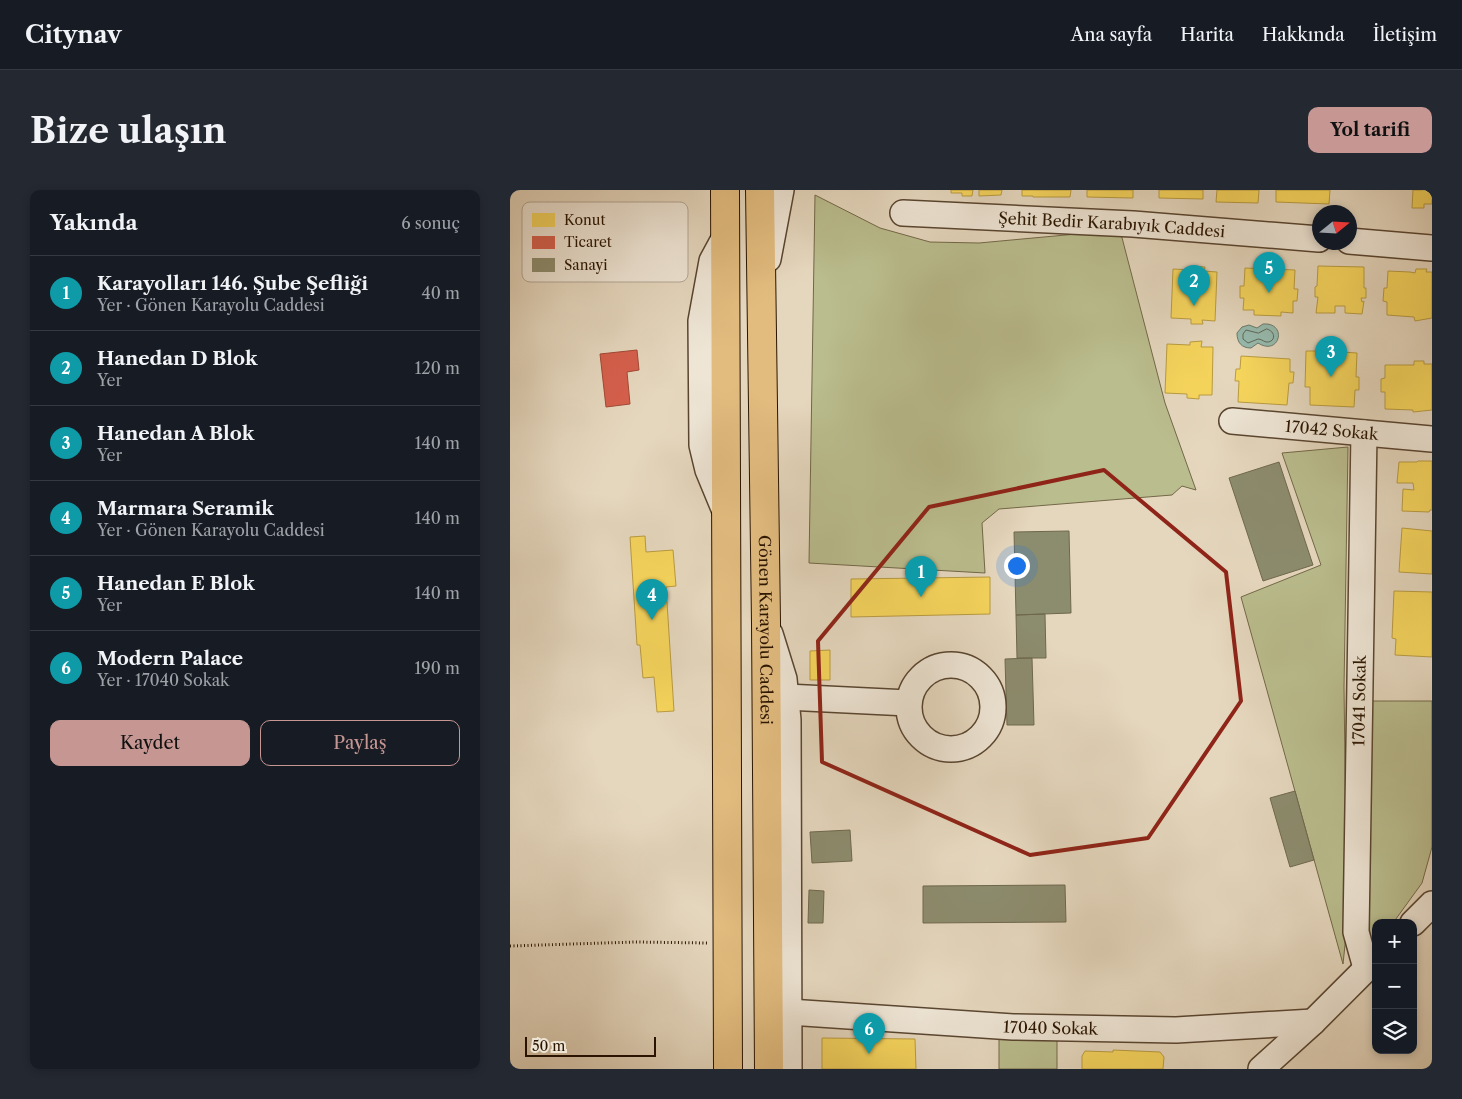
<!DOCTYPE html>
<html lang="tr">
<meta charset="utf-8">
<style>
body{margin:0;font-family:"Libre Caslon Text",serif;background:#242831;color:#f1f3f6}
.controls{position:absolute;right:15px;bottom:15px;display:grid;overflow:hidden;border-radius:10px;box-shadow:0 2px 8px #0003}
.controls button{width:45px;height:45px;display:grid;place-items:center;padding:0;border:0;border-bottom:1px solid #363941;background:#171b24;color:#f1f3f6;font:25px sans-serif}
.compass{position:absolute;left:802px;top:15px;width:45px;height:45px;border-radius:50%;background:#171b24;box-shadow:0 2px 8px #0003;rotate:72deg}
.scale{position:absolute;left:15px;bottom:12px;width:131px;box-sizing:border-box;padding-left:5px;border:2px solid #2a1400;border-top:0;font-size:14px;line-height:18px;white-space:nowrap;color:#2a1400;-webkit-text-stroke:4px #eee5d5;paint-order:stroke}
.you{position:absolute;left:506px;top:375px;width:18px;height:18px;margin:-12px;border:4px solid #fff;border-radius:50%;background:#1a73e8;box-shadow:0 0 0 8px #1a73e833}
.badge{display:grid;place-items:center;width:32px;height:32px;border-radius:50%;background:#c59692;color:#fff;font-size:16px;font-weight:700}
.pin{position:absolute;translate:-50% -41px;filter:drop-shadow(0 1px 2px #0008)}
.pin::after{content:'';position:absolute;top:26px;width:18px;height:15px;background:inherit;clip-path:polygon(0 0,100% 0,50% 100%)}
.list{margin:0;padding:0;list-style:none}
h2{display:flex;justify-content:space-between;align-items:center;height:65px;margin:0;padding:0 20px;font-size:21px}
h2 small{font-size:16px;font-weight:400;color:#9ea1a6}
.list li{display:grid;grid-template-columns:32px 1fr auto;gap:15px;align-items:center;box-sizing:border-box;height:75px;padding:0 20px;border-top:1px solid #363941}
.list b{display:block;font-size:19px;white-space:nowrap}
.list p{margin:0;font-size:16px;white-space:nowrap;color:#9ea1a6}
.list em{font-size:16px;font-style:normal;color:#9ea1a6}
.actions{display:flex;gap:10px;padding:15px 20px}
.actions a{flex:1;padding:11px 0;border:1px solid #c59692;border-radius:10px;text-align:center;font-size:18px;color:#c59692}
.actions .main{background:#c59692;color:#111}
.icon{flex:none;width:28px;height:28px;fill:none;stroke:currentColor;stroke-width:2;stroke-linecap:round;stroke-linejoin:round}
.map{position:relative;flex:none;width:922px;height:879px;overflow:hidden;border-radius:10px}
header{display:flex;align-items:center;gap:30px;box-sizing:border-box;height:70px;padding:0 25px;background:#171b24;border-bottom:1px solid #363941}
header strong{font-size:24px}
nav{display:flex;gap:28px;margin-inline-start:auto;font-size:18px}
.intro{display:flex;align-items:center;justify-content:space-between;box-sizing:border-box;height:120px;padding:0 30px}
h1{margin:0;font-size:35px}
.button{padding:12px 22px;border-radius:10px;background:#c59692;color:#111;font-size:18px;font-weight:700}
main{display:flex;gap:30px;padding:0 30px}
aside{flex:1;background:#171b24;border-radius:10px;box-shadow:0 2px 8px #0003}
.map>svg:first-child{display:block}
</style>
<header>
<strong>Citynav</strong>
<nav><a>Ana sayfa</a><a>Harita</a><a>Hakkında</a><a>İletişim</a></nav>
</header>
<div class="intro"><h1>Bize ulaşın</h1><a class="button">Yol tarifi</a></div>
<main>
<aside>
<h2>Yakında<small>6 sonuç</small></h2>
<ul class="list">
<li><span class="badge" style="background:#0f9aa8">1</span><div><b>Karayolları 146. Şube Şefliği</b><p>Yer · Gönen Karayolu Caddesi</p></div><em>40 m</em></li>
<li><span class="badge" style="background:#0f9aa8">2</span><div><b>Hanedan D Blok</b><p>Yer</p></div><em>120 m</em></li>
<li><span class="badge" style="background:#0f9aa8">3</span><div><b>Hanedan A Blok</b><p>Yer</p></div><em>140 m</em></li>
<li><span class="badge" style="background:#0f9aa8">4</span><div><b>Marmara Seramik</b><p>Yer · Gönen Karayolu Caddesi</p></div><em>140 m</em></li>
<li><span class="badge" style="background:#0f9aa8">5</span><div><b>Hanedan E Blok</b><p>Yer</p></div><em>140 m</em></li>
<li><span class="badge" style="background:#0f9aa8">6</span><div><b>Modern Palace</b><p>Yer · 17040 Sokak</p></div><em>190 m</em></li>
</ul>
<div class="actions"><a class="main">Kaydet</a><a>Paylaş</a></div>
</aside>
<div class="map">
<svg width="922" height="879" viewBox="0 0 922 879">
<rect width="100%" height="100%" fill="#e5d7be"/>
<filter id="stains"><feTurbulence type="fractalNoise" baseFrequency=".004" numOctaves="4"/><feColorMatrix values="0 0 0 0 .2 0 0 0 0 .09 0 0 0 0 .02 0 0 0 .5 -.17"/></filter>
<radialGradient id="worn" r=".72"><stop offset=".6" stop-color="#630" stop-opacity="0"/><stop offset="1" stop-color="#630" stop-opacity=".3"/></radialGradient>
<path fill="#babd8e" stroke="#726847" d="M 305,5 L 370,38 L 420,52 L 469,53 L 610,40 L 655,213 L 686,300 L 672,296 L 662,305 L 489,319 L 472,333 L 475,383 L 299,373 Z
M 838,257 L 834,497 L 837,736 L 833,774 L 731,407 L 811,375 L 772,263 Z
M 857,511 L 922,511 L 922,657 L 912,693 L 883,733 L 866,733 L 866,752 L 861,758 L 855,739 Z
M 489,847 L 547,848 L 547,879 L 489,879 Z"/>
<path fill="#96baae" stroke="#6b7868" d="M 753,134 C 778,132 770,167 748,153 L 741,158 C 732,158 727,153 727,143 L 732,137 L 739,135 L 747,138 Z"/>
<path fill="#f6d55c" stroke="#b99b40" d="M 441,0 L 463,0 L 462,6 L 452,6 L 452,3 L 441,3 Z
M 469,0 L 492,0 L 491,5 L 469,6 Z
M 512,0 L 561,0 L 560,7 L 523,7 L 523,6 L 512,6 Z
M 577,0 L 623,0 L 623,8 L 577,7 Z
M 649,0 L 693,0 L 693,9 L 649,8 Z
M 707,0 L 749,0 L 748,13 L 706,12 Z
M 766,0 L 820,0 L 819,14 L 766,12 Z
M 903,0 L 922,0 L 922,14 L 914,14 L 914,18 L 902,18 Z
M 683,76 L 695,77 L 694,81 L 707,82 L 705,131 L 692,130 L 693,134 L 681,134 L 681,129 L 661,128 L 663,79 L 683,80 Z
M 808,76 L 854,77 L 854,98 L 856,98 L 856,108 L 851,108 L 852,112 L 854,111 L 852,124 L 835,123 L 835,116 L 825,116 L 825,123 L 806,123 L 808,107 L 805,107 L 805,97 L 807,96 Z
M 735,78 L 785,80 L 784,99 L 788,99 L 787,111 L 783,111 L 783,123 L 771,122 L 771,126 L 744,125 L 744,120 L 733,120 L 734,108 L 730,108 L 730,96 L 734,96 Z
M 906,79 L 917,79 L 916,82 L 922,82 L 922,128 L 905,131 L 904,127 L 877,125 L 877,112 L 873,111 L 874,98 L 877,98 L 878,81 L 900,82 L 905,83 Z
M 692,151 L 691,157 L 703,157 L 702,205 L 689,205 L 689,209 L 677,208 L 677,204 L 655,203 L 657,154 L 680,155 L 680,152 Z
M 813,158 L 832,158 L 832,162 L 847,163 L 846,187 L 849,187 L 849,200 L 845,200 L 844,217 L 800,215 L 800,197 L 795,197 L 796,161 L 813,161 Z
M 731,166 L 780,169 L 780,182 L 784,182 L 783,193 L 779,193 L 777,215 L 728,212 L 729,191 L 725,191 L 726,179 L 730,179 Z
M 904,171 L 914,171 L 914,174 L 922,174 L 922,220 L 903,222 L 903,220 L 875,219 L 875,202 L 871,202 L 871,189 L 875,188 L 875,175 L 904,175 Z
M 908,271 L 922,271 L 922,320 L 920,320 L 919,322 L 892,321 L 893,299 L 904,300 L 903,293 L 887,293 L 889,272 L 907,272 Z
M 892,338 L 922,341 L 922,384 L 889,382 Z
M 135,346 L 136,362 L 163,360 L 166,396 L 156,397 L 164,521 L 147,522 L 144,487 L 133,488 L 130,455 L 127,455 L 120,347 Z
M 480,387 L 480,424 L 341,427 L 341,389 Z
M 884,401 L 922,402 L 922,467 L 885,465 L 886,449 L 882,448 Z
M 320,460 L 320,490 L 300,490 L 300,461 Z
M 312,848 L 405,849 L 406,879 L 312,879 Z
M 603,860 L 650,862 L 654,867 L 653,879 L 572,879 L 572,866 L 575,861 L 603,862 Z"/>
<path fill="#d6604d" stroke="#a24936" d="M 127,160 L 129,180 L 117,182 L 120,214 L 96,217 L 90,164 Z"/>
<path fill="#8c8c6e" stroke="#6f684d" d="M 769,272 L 803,375 L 753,391 L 719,288 Z
M 559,341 L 561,423 L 506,425 L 504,342 Z
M 535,424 L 536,468 L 507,468 L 506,425 Z
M 522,468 L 524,535 L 497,535 L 495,469 Z
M 785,601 L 804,670 L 780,677 L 760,608 Z
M 340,640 L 342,671 L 302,673 L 300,642 Z
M 555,695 L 556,732 L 413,733 L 413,696 Z
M 299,700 L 314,701 L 313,733 L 298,733 Z"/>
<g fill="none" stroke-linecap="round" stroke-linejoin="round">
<path stroke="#606757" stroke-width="1" d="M 757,139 C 767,142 765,153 756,152 C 753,151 751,149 748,149 L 738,153 L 733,149 L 733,144 L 736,140 L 748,143 Z"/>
<defs>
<g id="minor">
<path id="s1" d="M 393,23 L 623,34 L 809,49"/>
<path d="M 839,51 L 922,58"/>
<path d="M 258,69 L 271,0"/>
<path id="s2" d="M 722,231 L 922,249"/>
<path d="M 854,243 L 846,742 L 856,778"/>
<path d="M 215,321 L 198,280 L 192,255 L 191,131 L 202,71 L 215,47"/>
<path d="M 260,444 L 274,489 L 278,530 L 279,879"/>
<circle cx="441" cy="517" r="42"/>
<path d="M 276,507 L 398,513"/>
<path d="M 903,733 L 922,714"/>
<path id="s3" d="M 279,822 L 503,837 L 666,840 L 803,832"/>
<path d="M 751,879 L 803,832 L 866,769"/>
</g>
<g id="highway">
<path d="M 215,0 L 218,879"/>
<path id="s4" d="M 250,0 L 256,432 L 259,879"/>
</g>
</defs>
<use href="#minor" stroke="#594530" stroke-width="28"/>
<use href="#highway" stroke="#2a1400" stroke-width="30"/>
<path stroke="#2a1400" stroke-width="3" stroke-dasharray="1 2.5" stroke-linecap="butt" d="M 0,756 L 125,752 L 197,753"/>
<use href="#minor" stroke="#eee5d5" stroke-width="25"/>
<use href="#highway" stroke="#e2bc7f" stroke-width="28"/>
</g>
<path fill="none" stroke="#8f2418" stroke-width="4" stroke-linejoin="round" d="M 594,280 L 716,382 L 731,511 L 638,648 L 520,665 L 312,572 L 308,451 L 419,317 Z"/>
<g text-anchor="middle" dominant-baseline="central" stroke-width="5" stroke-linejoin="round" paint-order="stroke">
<g font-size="16" fill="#2a1400" stroke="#eee5d5">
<text stroke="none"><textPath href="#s1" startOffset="209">Şehit Bedir Karabıyık Caddesi</textPath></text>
<text stroke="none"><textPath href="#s2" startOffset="100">17042 Sokak</textPath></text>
<text stroke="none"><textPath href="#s4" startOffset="440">Gönen Karayolu Caddesi</textPath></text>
<text transform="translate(849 511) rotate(-89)">17041 Sokak</text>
<text stroke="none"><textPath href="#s3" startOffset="262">17040 Sokak</textPath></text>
</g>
</g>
<rect x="12" y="12" width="166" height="80" rx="8" fill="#eee5d5" stroke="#b3a695" stroke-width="1"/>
<rect x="22" y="23" width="23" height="14" fill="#f6d55c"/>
<rect x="22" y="46" width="23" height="13" fill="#d6604d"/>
<rect x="22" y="68" width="23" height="14" fill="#8c8c6e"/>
<g font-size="14" fill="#2a1400">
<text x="54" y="35">Konut</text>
<text x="54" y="57">Ticaret</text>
<text x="54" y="80">Sanayi</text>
</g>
<rect width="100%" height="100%" filter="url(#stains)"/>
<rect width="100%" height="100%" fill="url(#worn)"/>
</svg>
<div class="controls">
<button>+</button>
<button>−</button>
<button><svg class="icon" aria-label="layers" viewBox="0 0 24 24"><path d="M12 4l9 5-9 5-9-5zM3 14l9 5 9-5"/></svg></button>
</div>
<svg class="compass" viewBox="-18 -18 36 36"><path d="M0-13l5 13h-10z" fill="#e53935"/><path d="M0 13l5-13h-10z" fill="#9ea1a6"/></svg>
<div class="scale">50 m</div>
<div class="you"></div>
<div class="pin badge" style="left:411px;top:407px;background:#0f9aa8">1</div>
<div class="pin badge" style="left:684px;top:116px;background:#0f9aa8">2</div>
<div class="pin badge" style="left:821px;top:187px;background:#0f9aa8">3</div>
<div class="pin badge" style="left:142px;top:430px;background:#0f9aa8">4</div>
<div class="pin badge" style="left:759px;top:103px;background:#0f9aa8">5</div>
<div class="pin badge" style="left:359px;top:864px;background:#0f9aa8">6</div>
</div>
</main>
